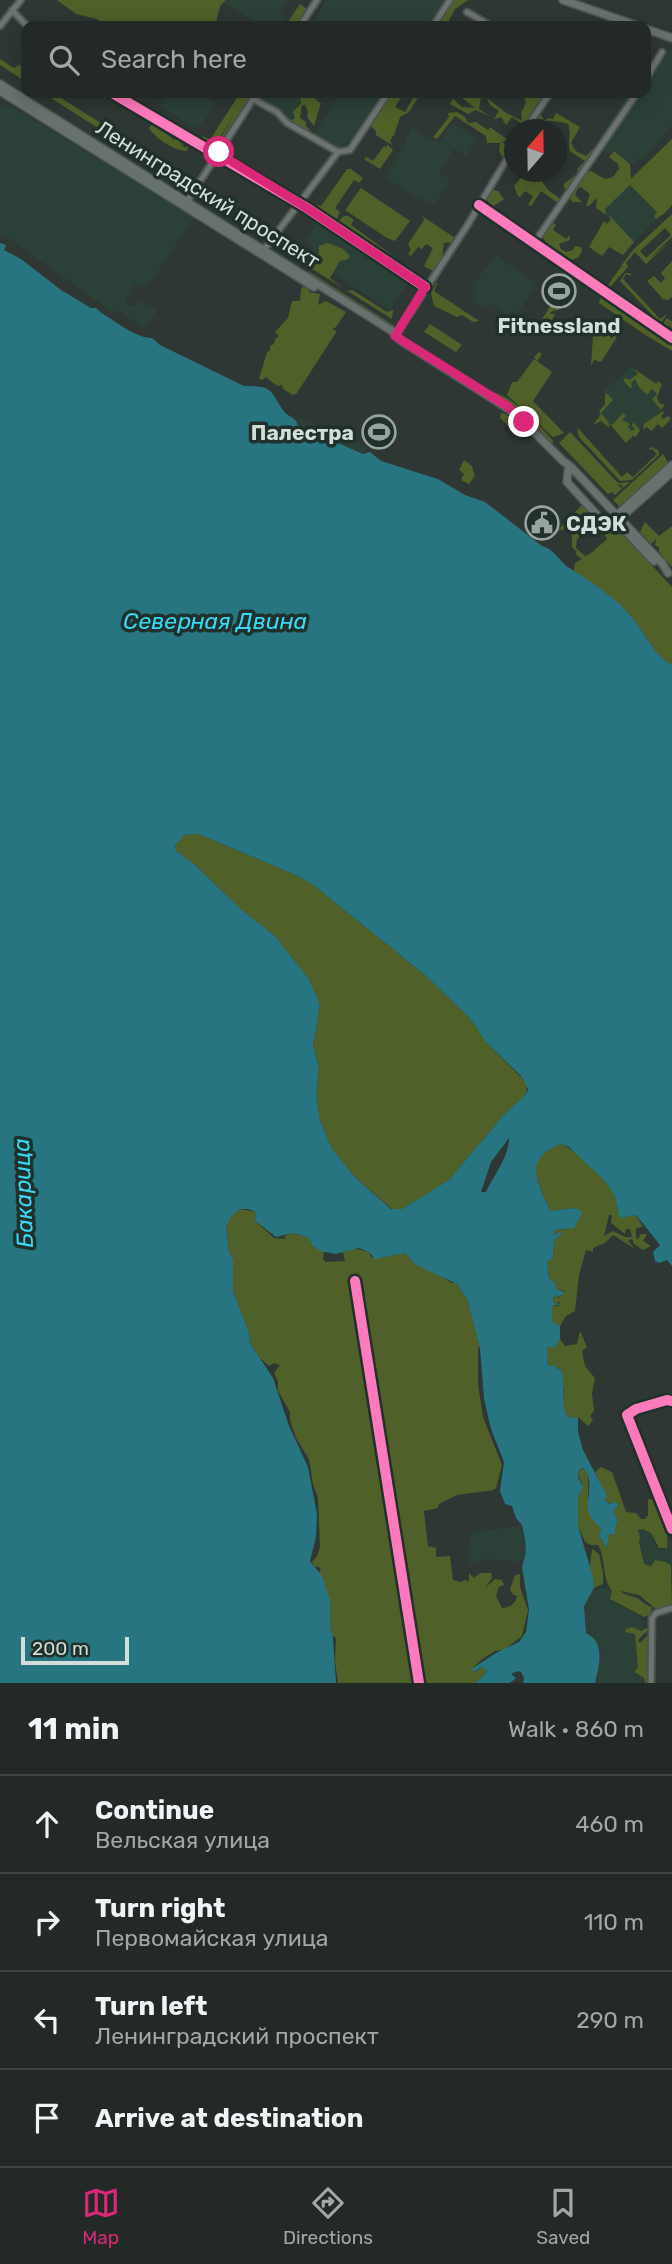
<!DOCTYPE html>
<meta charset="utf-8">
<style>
body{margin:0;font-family:Rubik,sans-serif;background:#2e3532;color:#f1f3f6}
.compass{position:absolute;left:504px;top:119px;width:63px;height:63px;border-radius:50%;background:#222926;box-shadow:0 4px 18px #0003;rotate:20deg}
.scale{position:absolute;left:21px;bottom:18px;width:108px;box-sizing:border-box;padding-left:7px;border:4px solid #d3ddd9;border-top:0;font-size:19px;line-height:24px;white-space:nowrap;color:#d3ddd9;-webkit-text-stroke:5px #20302a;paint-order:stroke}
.stop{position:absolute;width:21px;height:21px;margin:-16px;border:5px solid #db2777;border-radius:50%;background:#fff}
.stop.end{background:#db2777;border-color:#fff;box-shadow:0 2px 7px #0008}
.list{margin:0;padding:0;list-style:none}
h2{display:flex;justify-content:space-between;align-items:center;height:91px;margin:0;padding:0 28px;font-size:30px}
h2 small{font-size:23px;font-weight:400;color:#a2a6a7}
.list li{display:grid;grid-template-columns:46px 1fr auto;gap:21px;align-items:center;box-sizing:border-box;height:98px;padding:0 28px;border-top:2px solid #3f4543}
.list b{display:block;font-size:26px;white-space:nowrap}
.list p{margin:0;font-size:23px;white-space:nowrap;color:#a2a6a7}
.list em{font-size:23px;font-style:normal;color:#a2a6a7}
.icon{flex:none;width:38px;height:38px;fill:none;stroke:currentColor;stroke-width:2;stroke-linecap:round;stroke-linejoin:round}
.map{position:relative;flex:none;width:672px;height:1683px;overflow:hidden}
.search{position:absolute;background:#222926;box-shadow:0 4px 18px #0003;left:21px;right:21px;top:21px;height:77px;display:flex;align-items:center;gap:18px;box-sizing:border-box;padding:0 24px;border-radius:14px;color:#a2a6a7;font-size:26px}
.sheet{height:483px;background:#222926}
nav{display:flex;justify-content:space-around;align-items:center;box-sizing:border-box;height:98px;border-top:2px solid #3f4543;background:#222926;font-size:19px;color:#a2a6a7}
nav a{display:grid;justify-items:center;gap:4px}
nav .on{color:#db2777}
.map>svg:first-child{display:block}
</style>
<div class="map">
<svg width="672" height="1683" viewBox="0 0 672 1683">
<rect width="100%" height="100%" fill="#2e3733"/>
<path fill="#2b4138" d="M 226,0 L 288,0 L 279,14 L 288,18 L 283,26 L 262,26 L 224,3 Z
M 327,0 L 451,0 L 446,12 L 435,26 L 310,26 Z
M 672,51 L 672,124 L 664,135 L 644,159 L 638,159 L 633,165 L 616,152 L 607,152 L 597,147 L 600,137 L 629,93 L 646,93 L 646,83 L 664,52 Z
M 169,93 L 199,93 L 215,103 L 199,128 L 195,125 L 193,127 L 160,106 Z
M 264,93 L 292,93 L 300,98 L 301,102 L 293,112 L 295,119 L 289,122 L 259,100 Z
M 340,93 L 391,93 L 387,94 L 356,142 L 346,141 L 336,152 L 313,138 Z
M 0,104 L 7,108 L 9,106 L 16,109 L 194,217 L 151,281 L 143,287 L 136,283 L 125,303 L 134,307 L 142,301 L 157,310 L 145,329 L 118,310 L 114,313 L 11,240 L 0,235 Z
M 452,123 L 478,138 L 466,156 L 454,149 L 439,173 L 451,181 L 434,204 L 417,198 L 385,178 L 412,129 L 439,143 Z
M 672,138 L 671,205 L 631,245 L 600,207 Z
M 320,219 L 409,281 L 390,310 L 329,271 L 342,248 L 325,243 L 321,246 L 319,254 L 308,256 L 314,247 L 305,240 Z
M 496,255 L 537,284 L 517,314 L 513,311 L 508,315 L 489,303 L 484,308 L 471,300 L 477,292 L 474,289 L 476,281 Z
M 631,366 L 656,394 L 652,399 L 662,411 L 627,441 L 599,411 L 606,404 L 606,396 L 602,393 Z
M 298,417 L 366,447 L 363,453 L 301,426 Z
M 522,1525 L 526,1552 L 523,1562 L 485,1559 L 470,1564 L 467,1545 L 470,1544 L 470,1533 Z
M 642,1528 L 651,1533 L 656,1546 L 662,1550 L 667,1548 L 668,1541 L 672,1540 L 672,1568 L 655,1560 L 651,1562 L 651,1566 L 644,1564 L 638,1532 Z
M 608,1587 L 612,1593 L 610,1599 L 640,1616 L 645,1628 L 641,1631 L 632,1627 L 626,1629 L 635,1634 L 638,1668 L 634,1671 L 636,1675 L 644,1678 L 645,1683 L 595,1683 L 601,1653 L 591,1635 L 586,1632 L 584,1605 L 593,1590 Z"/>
<path fill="#4f6129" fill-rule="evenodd" d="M 57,0 L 226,0 L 220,6 L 215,26 L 107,26 L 97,19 L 76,14 Z
M 451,0 L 468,0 L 455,9 L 446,26 L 435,26 L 446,12 Z
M 300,4 L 308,10 L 297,26 L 285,26 Z
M 0,59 L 14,68 L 19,65 L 26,70 L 26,82 L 0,65 Z
M 43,93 L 53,93 L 174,169 L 177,175 L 175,177 Z
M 240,93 L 253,93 L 249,95 L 248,102 L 246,102 L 219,143 L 220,146 L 214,149 L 236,112 L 213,148 L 202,141 L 203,136 L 210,140 Z
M 307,93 L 314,94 L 316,100 L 321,103 L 314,126 L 307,117 L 308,112 L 305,105 L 302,105 L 300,118 L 306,122 L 306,126 L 310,130 L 307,133 L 289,122 L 295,118 L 293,112 L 301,103 L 300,97 Z
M 391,93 L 404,93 L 395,107 L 405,112 L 416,93 L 419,96 L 409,112 L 400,117 L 394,135 L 390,140 L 392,145 L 376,135 L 376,131 L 369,124 L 387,94 Z
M 456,93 L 478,93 L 481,97 L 479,109 L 494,119 L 499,111 L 490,105 L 487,98 L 505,112 L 522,121 L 521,113 L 526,103 L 523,93 L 547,93 L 538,103 L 523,129 L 518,129 L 521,123 L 512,117 L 506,125 L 501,117 L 495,119 L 476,110 L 468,114 L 450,104 L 453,99 L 462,107 L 475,108 Z
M 457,112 L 465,117 L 468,123 L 476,122 L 488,130 L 490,127 L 508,140 L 502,142 L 510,148 L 503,158 L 499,151 L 500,143 L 487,143 L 486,136 L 455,116 L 437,139 L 433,137 L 449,117 L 448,113 Z
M 540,113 L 544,121 L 548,118 L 553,119 L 556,113 L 580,127 L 571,143 L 576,151 L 586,156 L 601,141 L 587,162 L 585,173 L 591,171 L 605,179 L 613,177 L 619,169 L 618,164 L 609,157 L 614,151 L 630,164 L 631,179 L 672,139 L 672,205 L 665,213 L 656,219 L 654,216 L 657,212 L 630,185 L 605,209 L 606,215 L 596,208 L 597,198 L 589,206 L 586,206 L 590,194 L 581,187 L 578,188 L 575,195 L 582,202 L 573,202 L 569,198 L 570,189 L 564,188 L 564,184 L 577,174 L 578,168 L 585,161 L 570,151 C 567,141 572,133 568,124 C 557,120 548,122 537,118 L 534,123 L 540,129 L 537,129 L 531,125 Z
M 154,121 L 174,140 L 177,138 L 185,143 L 184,145 L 179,143 L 185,148 L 188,145 L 187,151 C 175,151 156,139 149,128 Z
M 387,144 L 393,150 L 380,169 L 364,159 L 366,157 L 373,161 L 384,146 L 387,147 Z
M 347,169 L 351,169 L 363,178 L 359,183 L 354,180 L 335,208 L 340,212 L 337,219 L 333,221 L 311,207 L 314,204 L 321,206 Z
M 526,172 L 542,172 L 543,174 L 537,175 L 549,191 L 561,199 L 558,203 L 541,191 L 531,206 L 528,205 L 533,196 L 525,191 L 520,197 L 518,196 L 514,186 Z
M 361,188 L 410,221 L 395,241 L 387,238 L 345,210 Z
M 493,190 L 498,191 L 504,199 L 492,207 L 486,199 L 489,191 Z
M 672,214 L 672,237 L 649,259 L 672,240 L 646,264 L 635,252 L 626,263 L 628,267 L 610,287 L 608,285 L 620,268 L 623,267 L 621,266 L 633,250 ZM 665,228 L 671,235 L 646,258 L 640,251 Z
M 344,216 L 348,216 L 354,220 L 351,225 L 396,258 L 338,221 Z
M 422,216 L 455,238 L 452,242 L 444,243 L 442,257 L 433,271 L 424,266 L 433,248 L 426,244 L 422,249 L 418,247 L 411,256 L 408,254 L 411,250 L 408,244 L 424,220 Z
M 610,216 L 634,242 L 623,255 L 609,247 L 602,256 L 589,247 L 604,221 L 607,224 L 611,220 L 609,217 Z
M 490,217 L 560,264 L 558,268 L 498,225 L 488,220 L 485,222 Z
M 552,222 L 556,225 L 553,230 L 566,239 L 570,235 L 570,240 L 559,244 L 561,249 L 566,252 L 573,250 L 575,246 L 581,247 L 582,251 L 578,258 L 570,260 L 546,244 L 543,235 Z
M 288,243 C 297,257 304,256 319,254 L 319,246 L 327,243 L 342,248 L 350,256 L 347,260 L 340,261 L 330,278 L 348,292 L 350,290 L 354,291 L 387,312 L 393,310 L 392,319 L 279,248 L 280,245 Z
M 672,261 L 672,297 L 668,300 L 663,299 L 647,281 L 654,276 L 661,283 L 665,278 L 661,273 Z
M 308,271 L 395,326 L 393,327 L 307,273 Z
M 625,273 L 630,273 L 632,276 L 626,274 L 623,279 L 660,319 L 667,314 L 661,323 L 663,324 L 667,318 L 672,322 L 672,329 L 668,321 L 672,335 L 611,295 L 612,290 L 654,317 L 620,281 Z
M 436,283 L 443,286 L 437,284 L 434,291 L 479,321 L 473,322 L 462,315 L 457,317 L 434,306 L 431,293 Z
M 304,286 L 310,288 L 309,292 L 320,294 L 318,305 L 326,301 L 346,312 L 336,327 L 332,329 L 337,331 L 297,393 L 293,395 L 283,389 L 282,385 L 277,386 L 266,377 L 262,380 L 259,379 L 267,352 L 270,351 L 270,346 L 274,344 L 275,339 L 279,336 L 275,332 L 288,318 L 292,301 L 300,301 L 301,289 Z
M 605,295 L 672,341 L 672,351 L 644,334 L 599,303 L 600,298 Z
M 556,297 L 560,299 L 556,305 L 559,310 L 552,311 L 550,314 L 555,314 L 550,324 L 544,325 L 549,315 L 538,331 L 537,327 Z
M 594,323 L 613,332 L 610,337 L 612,339 L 614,333 L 617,337 L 601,362 L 594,360 L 591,366 L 593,335 L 591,324 Z
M 430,324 L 462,345 L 456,352 L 424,332 Z
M 539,352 L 542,354 L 537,361 L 552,372 L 533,401 L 564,433 L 553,437 L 507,395 L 512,382 L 517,382 L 534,359 L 537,361 L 534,357 Z
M 633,368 L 656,384 L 658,381 L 662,384 L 657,397 L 659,403 L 665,405 L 661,410 L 652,399 L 657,394 L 652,389 L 647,395 L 639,387 L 635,379 L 631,383 L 632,387 L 630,388 L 623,380 L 626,378 L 629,380 L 638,374 Z
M 489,391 C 514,396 537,423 554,442 L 550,443 L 514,407 Z
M 607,393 L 613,400 L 601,413 L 612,425 L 623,413 L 626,416 L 622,420 L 630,424 L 628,427 L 632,431 L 635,429 L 632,426 L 633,422 L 640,430 L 636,437 L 633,436 L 626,443 L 605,418 L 610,426 L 608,427 L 601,421 L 593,425 L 601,414 L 599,411 L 605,404 L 605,395 Z
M 663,411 L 664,413 L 661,416 L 663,419 L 668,416 L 671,419 L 662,428 L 658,424 L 651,431 L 647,427 L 643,430 L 644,424 Z
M 501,413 L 506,414 L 525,431 L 519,436 L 500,418 Z
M 577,427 L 622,477 L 627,472 L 633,477 L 657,454 L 652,449 L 648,450 L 651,447 L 658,450 L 659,455 L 632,480 L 620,481 L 579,437 Z
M 570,432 L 618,483 L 630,482 L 623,488 L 620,484 L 618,485 L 622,489 L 615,495 L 612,492 L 608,494 L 559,443 Z
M 663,454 L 669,464 L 624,506 L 619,506 L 613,500 Z
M 464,460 L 472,466 L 475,476 L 469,484 L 461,480 L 464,474 L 459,470 Z
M 582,505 L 598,520 L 593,524 L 588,524 L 582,516 L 571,526 L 577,533 L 584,526 L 590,527 L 577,539 L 576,548 L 585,556 L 590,554 L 607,539 L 602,531 L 605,528 L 616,535 L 620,531 L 672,587 L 672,665 C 653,654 647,636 634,620 C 617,599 596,586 574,571 L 575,563 L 582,559 L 575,554 L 577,552 L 572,547 L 572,535 L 566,529 L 557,531 Z
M 645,522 L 659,536 L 672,526 L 672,567 L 659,552 L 659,547 L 655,546 L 656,539 L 651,544 L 640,532 Z
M 192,834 L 199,834 L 298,876 L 316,887 L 425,975 L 469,1017 L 486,1042 L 521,1077 L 526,1085 L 527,1093 L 502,1117 L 449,1180 L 402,1209 L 392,1209 L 355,1177 L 332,1149 L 320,1120 L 316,1095 L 319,1068 L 313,1045 L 320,1005 L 309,979 L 275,936 L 242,910 L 194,864 L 176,851 L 175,845 L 185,835 Z
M 561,1144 C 577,1151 609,1180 615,1196 C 619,1206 614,1206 622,1218 L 636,1215 L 643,1227 L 636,1228 L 636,1238 L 638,1239 L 641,1234 L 647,1234 L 643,1241 L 651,1246 L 643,1250 L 634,1244 L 632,1239 L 628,1241 L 634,1248 L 632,1247 L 613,1235 L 605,1243 L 593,1248 L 593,1252 L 586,1250 L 579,1275 L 575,1311 L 566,1316 L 560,1326 L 552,1321 L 552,1306 L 558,1306 L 560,1302 L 554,1303 L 554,1297 L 556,1295 L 559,1298 L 565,1291 L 556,1289 L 555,1283 L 549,1278 L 547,1262 L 553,1258 L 554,1241 L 562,1234 L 560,1232 L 554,1235 L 555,1230 C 576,1229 572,1227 581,1212 L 575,1208 L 550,1211 C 539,1182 520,1160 561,1144 ZM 609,1215 L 612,1215 L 611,1223 L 625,1234 L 626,1229 L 630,1229 L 632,1237 L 625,1237 L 613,1231 L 604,1236 Z
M 240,1209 L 256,1212 L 255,1221 L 274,1238 L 286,1239 L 284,1236 L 292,1233 L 308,1237 L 314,1247 L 324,1251 L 323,1259 L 326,1262 L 345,1261 L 343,1252 C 354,1247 358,1249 369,1252 L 371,1257 L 379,1258 L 405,1253 L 412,1261 L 436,1272 L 451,1283 L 456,1283 L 461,1290 L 467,1299 L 480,1348 L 478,1347 L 478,1384 L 483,1417 L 502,1465 L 496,1488 L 494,1490 L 457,1495 L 439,1504 L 438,1508 L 424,1511 L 428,1546 L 436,1548 L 436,1557 L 450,1556 L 453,1580 L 460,1582 L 465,1580 L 469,1582 L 469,1573 L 474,1578 L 480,1573 L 491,1573 L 492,1578 L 485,1588 L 495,1579 L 502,1580 L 504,1585 L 499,1587 L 496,1596 L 502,1608 C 510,1608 516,1603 517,1596 L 512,1594 L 510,1589 L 515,1575 L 520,1574 L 520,1587 L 528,1610 L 522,1636 L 504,1650 L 495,1651 L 481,1660 L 473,1668 L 473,1672 L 483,1667 L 487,1670 L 484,1676 L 475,1683 L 338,1683 L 335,1661 L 336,1638 L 331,1635 C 327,1611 332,1596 319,1572 L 321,1568 L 314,1566 L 312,1562 L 317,1556 L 320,1547 L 318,1498 L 313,1484 L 309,1459 L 296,1438 L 290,1420 L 290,1412 L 278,1391 L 278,1381 L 274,1373 L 280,1365 L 274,1363 L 269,1366 L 260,1358 L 250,1343 L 249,1332 L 233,1291 L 233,1259 L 229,1252 L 226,1228 L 230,1218 Z
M 580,1331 L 587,1347 L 582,1351 L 585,1366 L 595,1378 L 592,1393 L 594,1411 L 590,1416 L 593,1420 L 588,1426 L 579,1418 L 568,1417 L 562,1407 L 564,1390 L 560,1374 L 562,1370 L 556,1368 L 557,1365 L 552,1367 L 549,1366 L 546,1349 L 549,1345 L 555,1347 L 560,1339 L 565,1346 L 577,1344 Z
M 601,1467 L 612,1472 L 626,1512 L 636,1513 L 641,1519 L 645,1519 L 648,1515 L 648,1499 L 655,1500 C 659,1519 670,1525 667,1548 L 659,1548 L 651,1533 L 643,1529 L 638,1530 L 640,1538 L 639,1541 L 644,1564 L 651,1566 L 655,1560 L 666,1562 L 671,1566 L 672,1607 L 657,1610 L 639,1595 L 621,1591 C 626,1597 632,1595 639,1599 C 644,1603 645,1605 652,1607 L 650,1615 L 644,1617 L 610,1599 L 612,1591 C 602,1578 606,1559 598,1545 L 591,1545 L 585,1542 L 578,1526 L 578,1496 L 582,1485 L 578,1474 L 581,1468 L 587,1471 C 592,1496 580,1507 601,1528 L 599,1536 L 607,1548 L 609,1534 L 616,1534 L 615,1531 L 618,1520 L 613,1512 L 619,1504 L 616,1502 L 611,1504 L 606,1501 L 606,1496 L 595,1472 Z
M 592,1549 L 599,1554 L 603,1573 L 603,1584 L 594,1588 C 593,1581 590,1573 590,1566 C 590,1559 592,1555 592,1549 Z
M 632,1627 L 641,1631 L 646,1628 L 649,1629 L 638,1640 L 640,1643 L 647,1636 L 649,1639 L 647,1644 L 649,1679 L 647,1683 L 645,1683 L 644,1678 L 634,1672 L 638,1668 L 635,1634 L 625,1632 L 626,1629 Z"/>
<path fill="#287582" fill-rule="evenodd" d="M 0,243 L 6,245 L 4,250 L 21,259 L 61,290 L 91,308 L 96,308 L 100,312 C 114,320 135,338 152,338 L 160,345 L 244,386 C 272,386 269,388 283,410 C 287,417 295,416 298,425 L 363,454 L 370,452 L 381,461 L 438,479 L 465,495 L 485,502 L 542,546 C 555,549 560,563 571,569 C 594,584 617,598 634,620 C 647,636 653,654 672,665 L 672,1266 L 667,1260 L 659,1263 L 655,1261 L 653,1252 L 660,1245 L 636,1215 L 622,1218 L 619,1216 L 615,1196 L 604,1180 L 569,1147 L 561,1144 C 522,1159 538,1183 550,1211 L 575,1208 L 580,1210 L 582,1214 L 574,1228 L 555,1230 L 554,1235 L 560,1232 L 562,1234 L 554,1241 L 553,1258 L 547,1262 L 549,1278 L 555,1283 L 556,1289 L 565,1292 L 559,1297 L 556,1295 L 553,1298 L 554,1303 L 561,1304 L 552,1306 L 552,1321 L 560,1326 L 560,1339 L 555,1347 L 547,1347 L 548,1364 L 552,1367 L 557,1364 L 556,1368 L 562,1370 C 561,1374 563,1378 563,1382 C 565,1394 560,1405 568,1417 L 578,1418 L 578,1432 L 583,1450 L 607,1496 L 605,1500 L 610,1504 L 616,1502 L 619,1504 L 613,1512 L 618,1520 L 615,1531 L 616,1534 L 609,1534 L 607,1548 L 599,1536 L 601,1528 C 597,1525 589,1516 588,1511 C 586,1496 595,1480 583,1468 L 579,1470 L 578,1477 L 583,1488 L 578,1496 L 578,1526 L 593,1577 L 594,1588 L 584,1606 L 586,1633 C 606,1642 599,1666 595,1683 L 523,1683 L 524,1678 L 521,1672 L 518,1671 L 511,1674 L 516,1678 L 510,1683 L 475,1683 L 484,1676 L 487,1670 L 482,1667 L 473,1672 L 473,1668 L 496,1653 L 519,1642 L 526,1632 L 529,1610 L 522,1567 L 526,1552 L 525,1539 L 522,1525 L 516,1518 L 512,1506 L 505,1504 L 500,1491 L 504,1462 L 491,1429 L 484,1399 L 480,1348 L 467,1299 L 457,1284 L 416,1265 L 405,1253 L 375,1259 L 369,1252 L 359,1248 L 336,1254 L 321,1251 L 313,1246 L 308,1237 L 293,1233 L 276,1237 L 255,1221 L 256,1212 L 248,1209 L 240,1209 L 231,1217 L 226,1228 L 229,1252 L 233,1259 L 233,1291 L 249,1332 L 250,1343 L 273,1378 L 289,1426 L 308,1467 L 317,1514 L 316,1537 L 310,1561 L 322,1576 L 330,1599 L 330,1627 L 333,1639 L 336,1683 L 0,1683 ZM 192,834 L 199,834 L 298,876 L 316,887 L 425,975 L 469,1017 L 486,1042 L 521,1076 L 528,1089 L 527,1093 L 502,1117 L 449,1180 L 402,1209 L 391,1209 L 355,1177 L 332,1149 L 320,1120 L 316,1095 L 319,1068 L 313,1045 L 320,1005 L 309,979 L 275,936 L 242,910 L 194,864 L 176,851 L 175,845 L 185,835 ZM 509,1138 C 509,1157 494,1175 486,1192 L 481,1192 L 491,1162 Z"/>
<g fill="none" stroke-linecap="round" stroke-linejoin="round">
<defs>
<path id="minor" d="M 12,10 L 27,26
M 467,12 L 491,26
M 0,26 L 21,0
M 300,26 L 317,0
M 433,26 L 450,0
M 646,79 L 662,52
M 112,93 L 307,208 L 425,287
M 253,99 L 277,112 L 287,123 L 338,152
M 525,130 L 550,93
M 186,203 L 257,93
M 479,205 L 672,338
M 535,242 L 637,93
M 263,251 L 338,152 L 350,150 L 388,93
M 395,336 L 467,226 L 514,147
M 355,1281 L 419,1683
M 672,1401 L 667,1400 L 636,1409 L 627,1415 L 672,1529
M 651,1683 L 652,1618 L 656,1613 L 672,1608"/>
<path id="major" d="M 563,0 L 638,26
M 646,29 L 672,38
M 0,84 L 392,331 L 400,340 L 515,413 L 563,461 L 571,467 L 662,563 L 668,573
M 0,91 L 314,287
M 568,471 L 567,482 L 606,525 L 610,527 L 672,472
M 619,524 L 654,561
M 606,525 L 672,465"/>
</defs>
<use href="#minor" stroke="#4c5451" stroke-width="9"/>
<use href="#major" stroke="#4c5451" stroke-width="10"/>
<use href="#minor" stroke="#6d7370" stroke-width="5"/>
<use href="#major" stroke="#67726f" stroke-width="7"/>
<defs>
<path id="cycleway" d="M 112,93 L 307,208 L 425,287
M 479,205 L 672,338
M 355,1281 L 419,1683
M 672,1401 L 667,1400 L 636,1409 L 627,1415 L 672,1529"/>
</defs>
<use href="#cycleway" stroke="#20302a" stroke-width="15"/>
<use href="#cycleway" stroke="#fd7abc" stroke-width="10"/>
</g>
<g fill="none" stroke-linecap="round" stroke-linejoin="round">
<path stroke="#db2777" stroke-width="9" d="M 219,152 L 218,153 L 307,208 L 425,287 L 395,336 L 507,406 L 524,422"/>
</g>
<defs>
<symbol id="stadium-ring" viewBox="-11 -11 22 22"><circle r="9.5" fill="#20302a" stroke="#99a39f" stroke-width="1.5"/><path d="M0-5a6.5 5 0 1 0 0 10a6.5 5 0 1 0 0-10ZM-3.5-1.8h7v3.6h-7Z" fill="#99a39f"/></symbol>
<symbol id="civic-ring" viewBox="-11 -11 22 22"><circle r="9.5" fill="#20302a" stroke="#99a39f" stroke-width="1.5"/><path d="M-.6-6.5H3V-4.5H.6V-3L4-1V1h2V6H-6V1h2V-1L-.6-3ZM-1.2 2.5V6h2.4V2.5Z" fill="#99a39f"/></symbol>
</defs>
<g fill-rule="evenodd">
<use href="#stadium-ring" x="540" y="272" width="38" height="38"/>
<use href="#stadium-ring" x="360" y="413" width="38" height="38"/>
<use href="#civic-ring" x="523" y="504" width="38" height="38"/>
</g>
<g text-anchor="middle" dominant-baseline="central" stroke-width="7" stroke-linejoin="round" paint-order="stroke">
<g font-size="21" fill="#d3ddd9" stroke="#20302a">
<text transform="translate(208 194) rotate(32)">Ленинградский проспект</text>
</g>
<g font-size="21" font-weight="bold" fill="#d3ddd9" stroke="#20302a">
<text x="559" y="325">Fitnessland</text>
<text x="354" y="432" text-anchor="end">Палестра</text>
<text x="566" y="523" text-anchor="start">СДЭК</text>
</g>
<g font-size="23" font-style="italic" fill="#38d9f5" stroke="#20302a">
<text x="215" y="621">Северная Двина</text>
<text transform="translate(23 1193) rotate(-92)">Бакарица</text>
</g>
</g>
</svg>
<svg class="compass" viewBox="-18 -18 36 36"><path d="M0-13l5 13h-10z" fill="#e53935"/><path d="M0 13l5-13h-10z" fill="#a2a6a7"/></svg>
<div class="scale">200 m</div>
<div class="stop" style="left:219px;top:152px"></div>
<div class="stop end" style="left:524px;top:422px"></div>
<div class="search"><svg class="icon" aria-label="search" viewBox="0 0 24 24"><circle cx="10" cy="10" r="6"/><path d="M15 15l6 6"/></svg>Search here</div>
</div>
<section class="sheet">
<h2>11 min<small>Walk · 860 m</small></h2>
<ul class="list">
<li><svg class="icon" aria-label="ahead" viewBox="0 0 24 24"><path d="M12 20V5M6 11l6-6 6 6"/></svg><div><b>Continue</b><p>Вельская улица</p></div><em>460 m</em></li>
<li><svg class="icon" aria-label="right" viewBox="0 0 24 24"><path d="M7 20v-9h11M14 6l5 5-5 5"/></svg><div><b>Turn right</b><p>Первомайская улица</p></div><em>110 m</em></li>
<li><svg class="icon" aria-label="left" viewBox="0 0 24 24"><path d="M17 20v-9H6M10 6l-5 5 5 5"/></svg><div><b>Turn left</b><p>Ленинградский проспект</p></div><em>290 m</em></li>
<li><svg class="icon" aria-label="arrive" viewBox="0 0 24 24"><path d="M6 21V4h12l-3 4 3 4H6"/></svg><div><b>Arrive at destination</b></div></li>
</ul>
</section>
<nav>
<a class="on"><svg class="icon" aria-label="map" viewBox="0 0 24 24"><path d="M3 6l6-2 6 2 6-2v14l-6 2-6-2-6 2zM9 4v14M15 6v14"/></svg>Map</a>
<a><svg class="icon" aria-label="directions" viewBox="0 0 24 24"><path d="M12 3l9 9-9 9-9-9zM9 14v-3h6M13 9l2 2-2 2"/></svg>Directions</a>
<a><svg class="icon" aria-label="saved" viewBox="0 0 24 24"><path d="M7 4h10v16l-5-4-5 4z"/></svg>Saved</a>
</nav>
